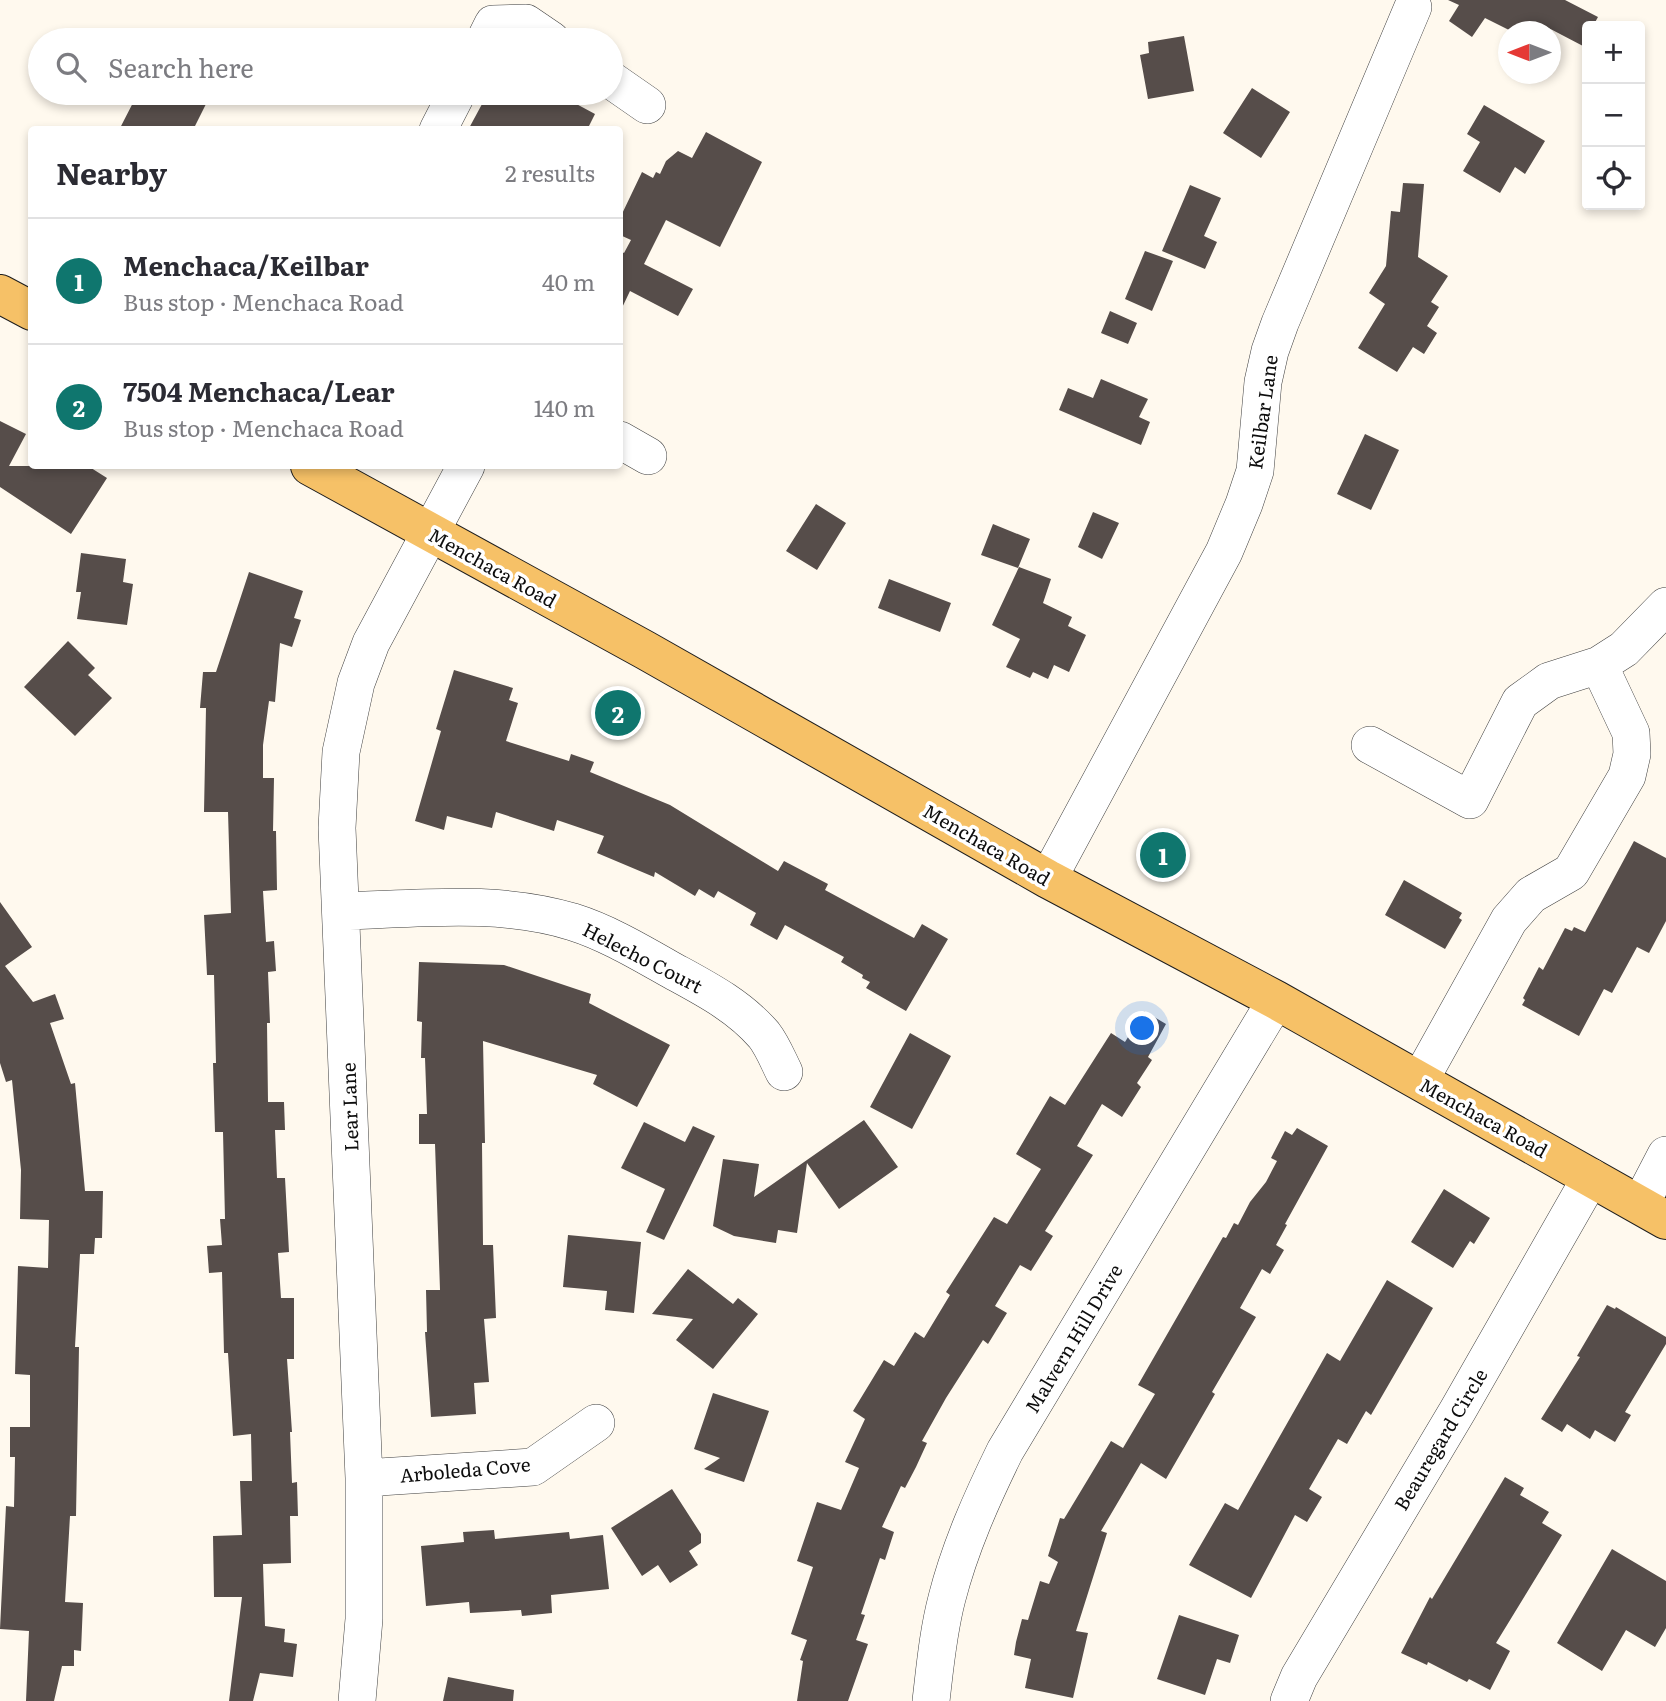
<!DOCTYPE html>
<meta charset="utf-8">
<style>
body{margin:0;font-family:Literata,serif;background:#f2f2f3;color:#2b2b33}
.controls{position:absolute;right:21px;top:21px;display:grid;overflow:hidden;border-radius:7px;box-shadow:0 4px 10px #0003}
.controls button{width:63px;height:63px;display:grid;place-items:center;padding:0;border:0;border-bottom:2px solid #e1e1e2;background:#fff;color:#2b2b33;font:35px sans-serif}
.compass{position:absolute;left:1498px;top:21px;width:63px;height:63px;border-radius:50%;background:#fff;box-shadow:0 4px 10px #0003;rotate:270deg}
.you{position:absolute;left:1143px;top:1029px;width:24px;height:24px;margin:-18px;border:5px solid #fff;border-radius:50%;background:#1a73e8;box-shadow:0 0 0 10px #1a73e833}
.badge{display:grid;place-items:center;width:46px;height:46px;border-radius:50%;background:#0f766e;color:#fff;font-size:23px;font-weight:700}
.pin{position:absolute;translate:-50% -50%;border:4px solid #fff;box-shadow:0 2px 7px #0006}
.list{margin:0;padding:0;list-style:none}
h2{display:flex;justify-content:space-between;align-items:center;height:91px;margin:0;padding:0 28px;font-size:30px}
h2 small{font-size:23px;font-weight:400;color:#7c7c81}
.list li{display:grid;grid-template-columns:46px 1fr auto;gap:21px;align-items:center;box-sizing:border-box;height:126px;padding:0 28px;border-top:2px solid #e1e1e2}
.list b{display:block;font-size:26px;white-space:nowrap}
.list p{margin:0;font-size:23px;white-space:nowrap;color:#7c7c81}
.list em{font-size:23px;font-style:normal;color:#7c7c81}
.icon{flex:none;width:38px;height:38px;fill:none;stroke:currentColor;stroke-width:2;stroke-linecap:round;stroke-linejoin:round}
.map{position:relative;flex:none;width:1666px;height:1701px;overflow:hidden}
.search{position:absolute;background:#fff;box-shadow:0 4px 10px #0003;left:28px;top:28px;width:595px;height:77px;display:flex;align-items:center;gap:18px;box-sizing:border-box;padding:0 24px;border-radius:38px;color:#7c7c81;font-size:26px}
.panel{position:absolute;background:#fff;box-shadow:0 4px 10px #0003;left:28px;top:126px;width:595px;height:343px;border-radius:7px}
.map>svg:first-child{display:block}
</style>
<div class="map">
<svg width="1666" height="1701" viewBox="0 0 1666 1701">
<rect width="100%" height="100%" fill="#fff9ee"/>
<path fill="#564d4a" d="M 1448,0 L 1565,0 L 1598,17 L 1593,26 L 1587,26 L 1587,38 L 1583,46 L 1539,23 L 1536,30 L 1524,24 L 1520,32 L 1513,32 L 1485,18 L 1472,37 L 1449,21 L 1459,5 Z
M 1184,36 L 1194,91 L 1148,99 L 1140,55 L 1149,53 L 1148,42 Z
M 1252,88 L 1290,112 L 1261,158 L 1223,133 Z
M 138,93 L 193,93 L 208,100 L 193,130 L 119,130 Z
M 488,93 L 556,93 L 595,114 L 587,130 L 468,130 Z
M 1484,105 L 1545,141 L 1525,174 L 1515,167 L 1500,193 L 1463,171 L 1480,142 L 1467,134 Z
M 706,132 L 762,162 L 720,247 L 666,220 L 644,264 L 693,289 L 678,316 L 630,291 L 620,312 L 620,251 L 624,253 L 631,240 L 620,235 L 620,218 L 642,172 L 653,178 L 656,172 L 660,174 L 666,161 L 678,151 L 692,158 Z
M 1403,183 L 1424,184 L 1418,257 L 1448,276 L 1431,302 L 1439,307 L 1427,326 L 1437,333 L 1424,354 L 1413,347 L 1397,372 L 1358,348 L 1385,304 L 1369,293 L 1386,266 L 1391,211 L 1400,212 Z
M 1190,185 L 1221,198 L 1204,236 L 1217,242 L 1205,269 L 1162,251 Z
M 1145,251 L 1173,261 L 1152,311 L 1125,299 Z
M 1110,311 L 1137,323 L 1128,344 L 1101,333 Z
M 1101,379 L 1148,399 L 1139,417 L 1150,422 L 1141,445 L 1059,410 L 1068,388 L 1093,398 Z
M 0,421 L 26,434 L 9,466 L 88,466 L 107,478 L 71,534 L 0,487 Z
M 1365,434 L 1399,450 L 1371,510 L 1337,494 Z
M 816,504 L 846,523 L 817,570 L 786,551 Z
M 1093,512 L 1119,523 L 1102,559 L 1078,547 Z
M 993,524 L 1030,539 L 1018,568 L 981,555 Z
M 81,553 L 126,559 L 123,582 L 133,584 L 127,625 L 77,619 L 81,592 L 76,592 Z
M 1019,567 L 1051,579 L 1043,603 L 1072,617 L 1068,626 L 1086,635 L 1069,672 L 1054,665 L 1048,679 L 1033,672 L 1030,678 L 1006,667 L 1020,639 L 992,625 Z
M 249,572 L 303,591 L 294,618 L 301,620 L 292,647 L 280,643 L 275,702 L 269,701 L 263,745 L 263,778 L 274,778 L 273,831 L 276,831 L 277,890 L 263,891 L 266,942 L 274,941 L 276,971 L 268,972 L 270,1023 L 267,1023 L 268,1102 L 284,1102 L 285,1130 L 275,1130 L 277,1178 L 285,1178 L 289,1252 L 278,1253 L 281,1298 L 294,1298 L 294,1359 L 287,1359 L 292,1432 L 290,1432 L 292,1483 L 297,1482 L 298,1516 L 290,1516 L 291,1563 L 263,1564 L 265,1626 L 285,1629 L 284,1642 L 297,1644 L 293,1677 L 260,1673 L 253,1701 L 229,1701 L 242,1597 L 214,1597 L 213,1536 L 242,1535 L 240,1481 L 252,1481 L 251,1434 L 233,1436 L 228,1353 L 224,1353 L 222,1272 L 209,1273 L 207,1246 L 222,1245 L 220,1219 L 225,1219 L 223,1132 L 215,1132 L 213,1063 L 216,1063 L 214,975 L 207,975 L 204,915 L 231,913 L 228,812 L 204,812 L 206,708 L 200,708 L 203,672 L 216,672 Z
M 889,579 L 951,603 L 940,632 L 878,608 Z
M 68,641 L 95,668 L 88,675 L 112,698 L 75,736 L 24,687 Z
M 454,670 L 513,688 L 509,700 L 518,703 L 506,741 L 569,761 L 571,754 L 594,762 L 590,772 L 670,805 L 778,871 L 784,861 L 828,884 L 825,890 L 914,938 L 922,924 L 948,939 L 906,1011 L 866,988 L 870,982 L 862,978 L 863,975 L 841,962 L 844,957 L 785,925 L 777,940 L 750,925 L 756,913 L 718,891 L 714,898 L 699,889 L 695,896 L 655,872 L 654,877 L 597,853 L 604,836 L 557,820 L 554,831 L 496,812 L 492,828 L 447,816 L 444,830 L 415,821 L 441,731 L 436,729 Z
M 1634,841 L 1666,858 L 1666,921 L 1649,953 L 1637,947 L 1612,993 L 1604,989 L 1579,1036 L 1522,1005 L 1525,1000 L 1523,998 L 1539,967 L 1543,970 L 1565,928 L 1572,931 L 1574,927 L 1585,932 Z
M 1404,880 L 1462,913 L 1459,918 L 1462,920 L 1445,949 L 1385,915 Z
M 0,902 L 32,947 L 5,966 L 33,1002 L 55,994 L 64,1019 L 50,1023 L 71,1084 L 75,1083 L 85,1191 L 103,1191 L 102,1238 L 95,1238 L 94,1254 L 80,1254 L 75,1347 L 79,1347 L 76,1516 L 70,1516 L 65,1602 L 83,1603 L 81,1651 L 74,1650 L 74,1666 L 62,1666 L 54,1701 L 26,1701 L 29,1631 L 0,1629 L 6,1506 L 14,1507 L 15,1457 L 10,1457 L 10,1427 L 30,1427 L 30,1375 L 15,1374 L 18,1266 L 48,1268 L 49,1220 L 20,1219 L 21,1170 L 12,1080 L 6,1082 L 0,1063 Z
M 419,962 L 504,965 L 591,994 L 589,1003 L 670,1045 L 637,1107 L 593,1084 L 597,1075 L 483,1041 L 485,1143 L 482,1143 L 483,1245 L 493,1245 L 496,1318 L 484,1319 L 489,1382 L 474,1383 L 476,1414 L 431,1417 L 425,1332 L 427,1332 L 426,1290 L 440,1290 L 435,1144 L 419,1144 L 419,1114 L 427,1114 L 425,1058 L 421,1058 L 422,1022 L 417,1021 Z
M 1144,1011 L 1166,1024 L 1148,1057 L 1152,1060 L 1137,1083 L 1141,1087 L 1122,1117 L 1102,1104 L 1077,1146 L 1093,1155 L 1045,1231 L 1053,1236 L 1031,1271 L 1020,1265 L 995,1306 L 1007,1313 L 988,1344 L 983,1340 L 946,1398 L 922,1441 L 927,1443 L 916,1467 L 905,1488 L 901,1486 L 882,1527 L 894,1532 L 885,1560 L 880,1558 L 861,1614 L 865,1615 L 856,1640 L 868,1644 L 848,1701 L 797,1701 L 803,1661 L 800,1660 L 807,1640 L 791,1634 L 813,1567 L 797,1561 L 817,1502 L 841,1510 L 859,1468 L 845,1462 L 865,1419 L 853,1411 L 884,1360 L 894,1366 L 915,1332 L 924,1338 L 950,1295 L 946,1292 L 994,1217 L 1007,1224 L 1041,1169 L 1016,1154 L 1050,1096 L 1065,1105 L 1111,1033 L 1125,1042 Z
M 910,1033 L 951,1056 L 912,1129 L 870,1107 Z
M 864,1120 L 898,1167 L 839,1209 L 807,1163 L 797,1233 L 778,1230 L 776,1243 L 734,1236 L 713,1226 L 723,1159 L 759,1164 L 754,1197 Z
M 644,1122 L 685,1142 L 693,1126 L 715,1136 L 664,1240 L 646,1232 L 665,1189 L 621,1168 Z
M 1297,1128 L 1328,1146 L 1285,1224 L 1287,1225 L 1276,1245 L 1284,1250 L 1270,1274 L 1262,1269 L 1240,1308 L 1256,1317 L 1212,1392 L 1215,1394 L 1166,1479 L 1141,1463 L 1101,1531 L 1107,1533 L 1076,1631 L 1088,1633 L 1073,1698 L 1025,1688 L 1031,1659 L 1014,1655 L 1016,1642 L 1022,1619 L 1028,1620 L 1040,1581 L 1049,1584 L 1058,1562 L 1048,1556 L 1060,1518 L 1064,1519 L 1111,1441 L 1123,1448 L 1155,1394 L 1138,1385 L 1223,1237 L 1226,1238 L 1234,1223 L 1238,1225 L 1250,1202 L 1266,1182 L 1277,1161 L 1271,1158 L 1285,1131 L 1292,1135 Z
M 1444,1189 L 1490,1218 L 1474,1244 L 1470,1241 L 1453,1268 L 1411,1242 Z
M 568,1235 L 641,1242 L 634,1313 L 605,1310 L 607,1291 L 563,1287 Z
M 688,1269 L 733,1304 L 738,1298 L 758,1314 L 713,1369 L 676,1340 L 693,1319 L 652,1314 Z
M 1387,1280 L 1433,1308 L 1371,1415 L 1366,1411 L 1347,1444 L 1338,1439 L 1309,1489 L 1322,1497 L 1307,1522 L 1295,1515 L 1251,1598 L 1189,1565 L 1225,1503 L 1238,1510 L 1327,1353 L 1340,1361 Z
M 1607,1305 L 1615,1309 L 1616,1307 L 1666,1337 L 1666,1344 L 1625,1412 L 1631,1415 L 1615,1442 L 1595,1430 L 1590,1439 L 1567,1424 L 1562,1432 L 1541,1419 L 1580,1357 L 1577,1356 Z
M 713,1393 L 769,1411 L 744,1482 L 704,1469 L 720,1458 L 694,1449 Z
M 1505,1477 L 1524,1488 L 1520,1495 L 1549,1512 L 1542,1523 L 1562,1535 L 1496,1643 L 1510,1651 L 1490,1690 L 1469,1679 L 1467,1682 L 1428,1662 L 1427,1665 L 1401,1653 L 1430,1597 L 1432,1599 Z
M 672,1489 L 701,1534 L 701,1543 L 689,1551 L 698,1565 L 670,1583 L 658,1565 L 642,1576 L 611,1528 Z
M 494,1530 L 495,1539 L 569,1532 L 570,1539 L 603,1535 L 609,1589 L 551,1595 L 552,1613 L 522,1616 L 521,1610 L 470,1613 L 469,1602 L 426,1606 L 421,1546 L 464,1542 L 463,1532 Z
M 1612,1549 L 1666,1581 L 1666,1628 L 1655,1647 L 1626,1630 L 1602,1671 L 1557,1643 Z
M 1179,1615 L 1239,1635 L 1230,1663 L 1217,1659 L 1205,1695 L 1157,1679 Z
M 448,1677 L 514,1690 L 513,1701 L 443,1701 Z"/>
<g fill="none" stroke-linecap="round" stroke-linejoin="round">
<defs>
<path id="minor" d="M 485,40 L 493,24 L 526,23 L 551,40
M 611,80 L 647,105
M 438,130 L 457,93
M 620,440 L 648,456
M 1370,745 L 1470,800 L 1520,702 L 1549,681 L 1599,665
M 1048,879 L 1224,552 L 1244,504 L 1255,471 L 1263,382 L 1270,351 L 1280,323 L 1413,7
M 341,911 C 418,909 498,899 573,922 C 608,933 641,953 673,971 C 706,989 739,1006 764,1035 C 772,1045 778,1060 784,1072
M 1420,1080 L 1509,920 L 1531,895 L 1571,872 L 1627,776 L 1632,754 L 1631,733 L 1599,665 L 1624,649 L 1666,606
M 1640,1205 L 1666,1155
M 364,1478 L 533,1467 L 596,1423
M 357,1701 L 364,1619 L 364,1478 L 337,828 L 341,752 L 356,683 L 371,643 L 466,466
M 931,1701 C 935,1667 938,1632 947,1598 C 960,1547 982,1498 1005,1451 L 1276,1000
M 1289,1701 L 1299,1677 L 1458,1410 L 1591,1177"/>
<path id="major" d="M 0,294 L 32,311
M 310,466 L 645,650 L 1048,879 L 1276,1000 L 1666,1220"/>
</defs>
<use href="#minor" stroke="#404040" stroke-width="38"/>
<use href="#major" stroke="#1e1e1e" stroke-width="40"/>
<use href="#minor" stroke="#fff" stroke-width="37"/>
<use href="#major" stroke="#f6c167" stroke-width="38"/>
</g>
<g text-anchor="middle" dominant-baseline="central" stroke-width="7" stroke-linejoin="round" paint-order="stroke">
<g font-size="19" fill="#0d0d0d" stroke="#fff">
<text transform="translate(1262 412) rotate(-82)">Keilbar Lane</text>
<text transform="translate(493 567) rotate(29)">Menchaca Road</text>
<text transform="translate(987 844) rotate(30)">Menchaca Road</text>
<text transform="translate(643 957) rotate(27)">Helecho Court</text>
<text transform="translate(349 1107) rotate(-92)">Lear Lane</text>
<text transform="translate(1484 1117) rotate(29)">Menchaca Road</text>
<text transform="translate(1073 1338) rotate(-59)">Malvern Hill Drive</text>
<text transform="translate(1440 1439) rotate(-59)">Beauregard Circle</text>
<text transform="translate(465 1469) rotate(-5)">Arboleda Cove</text>
</g>
</g>
</svg>
<div class="controls">
<button>+</button>
<button>−</button>
<button><svg class="icon" aria-label="locate" viewBox="0 0 24 24"><circle cx="12" cy="12" r="6"/><path d="M12 2v4M12 18v4M2 12h4M18 12h4"/></svg></button>
</div>
<svg class="compass" viewBox="-18 -18 36 36"><path d="M0-13l5 13h-10z" fill="#e53935"/><path d="M0 13l5-13h-10z" fill="#7c7c81"/></svg>
<div class="you"></div>
<div class="pin badge" style="left:1163px;top:855px">1</div>
<div class="pin badge" style="left:618px;top:713px">2</div>
<div class="search"><svg class="icon" aria-label="search" viewBox="0 0 24 24"><circle cx="10" cy="10" r="6"/><path d="M15 15l6 6"/></svg>Search here</div>
<section class="panel">
<h2>Nearby<small>2 results</small></h2>
<ul class="list">
<li><span class="badge">1</span><div><b>Menchaca/Keilbar</b><p>Bus stop · Menchaca Road</p></div><em>40 m</em></li>
<li><span class="badge">2</span><div><b>7504 Menchaca/Lear</b><p>Bus stop · Menchaca Road</p></div><em>140 m</em></li>
</ul>
</section>
</div>
